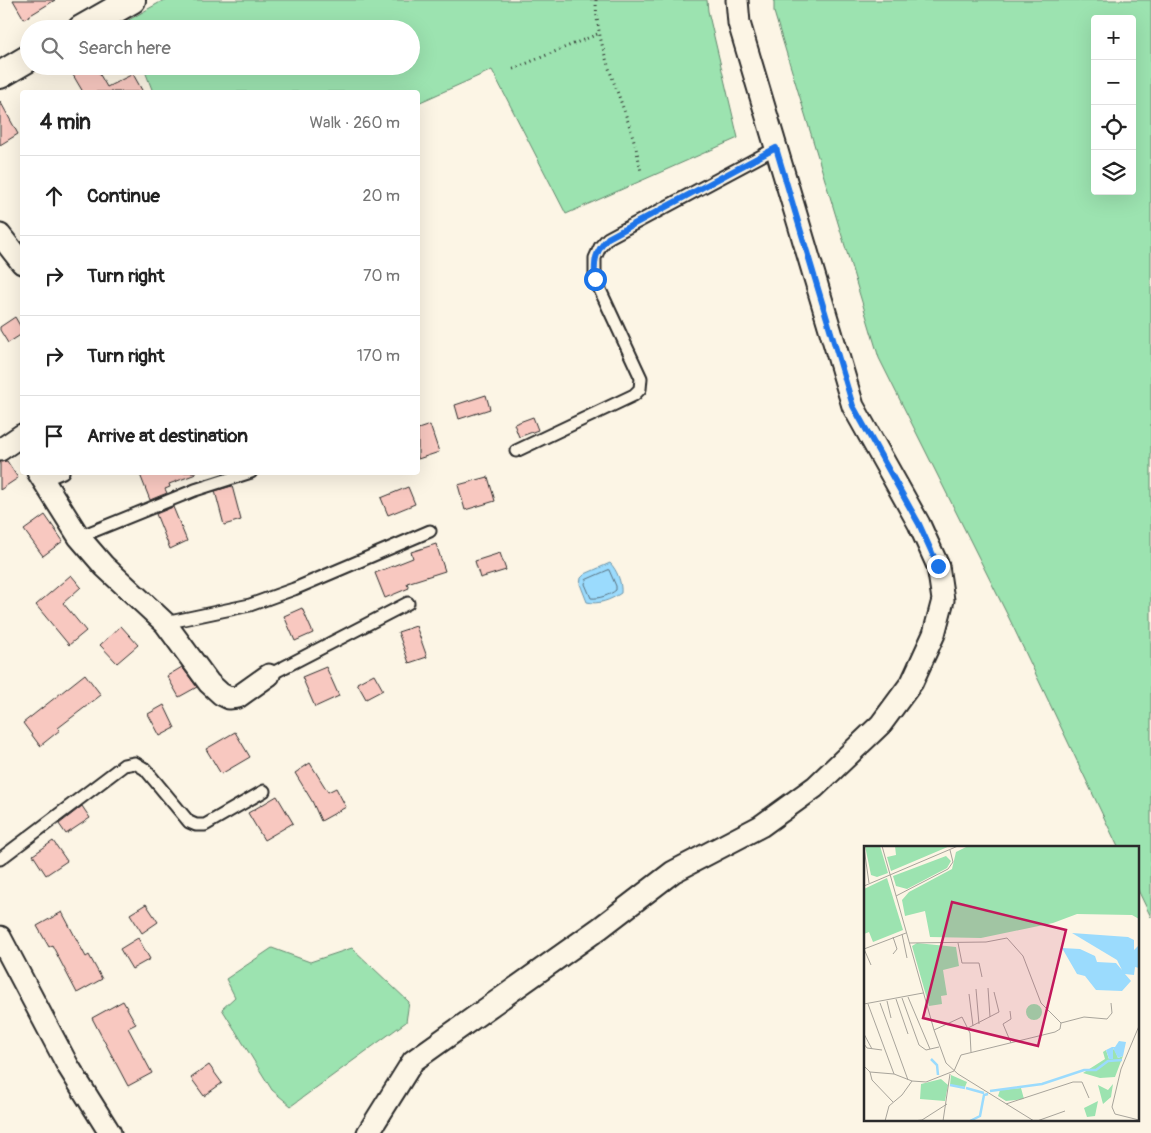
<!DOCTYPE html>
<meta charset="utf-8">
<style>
body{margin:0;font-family:Pangolin,sans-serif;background:#f2f2f2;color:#222}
.controls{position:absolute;right:15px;top:15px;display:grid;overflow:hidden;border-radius:5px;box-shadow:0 5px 20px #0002}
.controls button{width:45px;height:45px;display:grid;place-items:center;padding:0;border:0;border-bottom:1px solid #e0e0e0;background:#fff;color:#222;font:25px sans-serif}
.stop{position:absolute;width:15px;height:15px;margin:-11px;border:4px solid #1a73e8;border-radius:50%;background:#fff}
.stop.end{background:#1a73e8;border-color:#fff;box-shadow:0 1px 5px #0008}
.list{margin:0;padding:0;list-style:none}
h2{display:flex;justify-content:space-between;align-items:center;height:65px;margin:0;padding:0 20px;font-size:21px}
h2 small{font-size:16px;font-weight:400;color:#767676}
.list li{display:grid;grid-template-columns:32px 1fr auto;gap:15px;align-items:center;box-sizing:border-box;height:80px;padding:0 20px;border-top:1px solid #e0e0e0}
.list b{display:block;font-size:19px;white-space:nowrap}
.list em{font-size:16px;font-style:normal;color:#767676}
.icon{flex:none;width:28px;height:28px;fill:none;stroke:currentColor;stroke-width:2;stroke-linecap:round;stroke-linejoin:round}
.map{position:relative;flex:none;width:1151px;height:1133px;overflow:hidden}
.search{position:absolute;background:#fff;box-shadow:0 5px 20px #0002;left:20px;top:20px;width:400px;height:55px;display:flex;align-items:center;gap:12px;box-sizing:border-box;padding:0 18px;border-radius:28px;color:#767676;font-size:19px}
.panel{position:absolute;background:#fff;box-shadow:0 5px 20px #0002;left:20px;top:90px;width:400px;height:385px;border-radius:5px}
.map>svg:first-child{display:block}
</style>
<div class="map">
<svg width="1151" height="1133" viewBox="0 0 1151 1133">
<rect width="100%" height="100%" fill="#fcf5e5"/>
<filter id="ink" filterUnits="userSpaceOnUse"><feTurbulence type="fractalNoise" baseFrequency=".02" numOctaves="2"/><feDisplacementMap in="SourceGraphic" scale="10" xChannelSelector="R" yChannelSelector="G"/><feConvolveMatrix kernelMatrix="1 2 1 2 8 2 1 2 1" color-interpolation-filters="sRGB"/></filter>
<g filter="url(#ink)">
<path fill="#9ce3b0" stroke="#64876e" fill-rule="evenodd" d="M 164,0 L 707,0 L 708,11 L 738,138 L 566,214 L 492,70 L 418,103 L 418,92 L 153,92 L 143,66 L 411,66 L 411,29 L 127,29 L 125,22 Z
M 774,0 L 1151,0 L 1151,917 L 1137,888 L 1137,847 L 1118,847 L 1009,618 L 879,358 L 774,12 ZM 1095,19 L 1132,19 L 1132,191 L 1095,191 Z
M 272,948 L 310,962 L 352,948 L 409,1002 L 406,1022 L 291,1106 L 272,1090 L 222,1009 L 235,997 L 226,979 Z"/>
<path fill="#9bdbfd" stroke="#6e95a9" d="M 610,563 C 617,570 622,583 621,593 C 611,600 598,605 587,602 L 580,584 L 581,578 L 585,574 Z"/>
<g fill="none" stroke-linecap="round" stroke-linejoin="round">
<path stroke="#58717f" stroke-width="1" d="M 609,570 L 616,586 L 616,590 C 610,595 599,599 591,598 L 585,584 L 586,580 Z"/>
</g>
<path fill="#f8c8c0" stroke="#2b2b2b" d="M 13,0 L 55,0 L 24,19 Z
M 89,66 L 95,66 L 107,87 L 133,74 L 143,92 L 83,92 L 73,75 Z
M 0,101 L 18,134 L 0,145 Z
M 15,317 L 22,329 L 22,334 L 8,343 L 0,330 L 0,327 Z
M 486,395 L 490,409 L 459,419 L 455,405 Z
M 533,417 L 538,430 L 519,437 L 514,424 Z
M 430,425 L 439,452 L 418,459 L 418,429 Z
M 7,461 L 18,478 L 0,490 L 0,462 Z
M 139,472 L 196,472 L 196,474 L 169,484 L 170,487 L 165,489 L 167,493 L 150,500 Z
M 488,477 L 495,501 L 465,510 L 458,485 Z
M 232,486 L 241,520 L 224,525 L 215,491 Z
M 408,487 L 415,504 L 388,515 L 381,498 Z
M 173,507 L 187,541 L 170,549 L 156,514 Z
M 45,515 L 63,541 L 43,556 L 24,530 Z
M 436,544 L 445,571 L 407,583 L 409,588 L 385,598 L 375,573 L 413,558 L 411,552 Z
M 500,553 L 506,570 L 480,578 L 475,561 Z
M 71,575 L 81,587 L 63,603 L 86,631 L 69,645 L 36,605 Z
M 302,608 L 313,633 L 295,641 L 284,616 Z
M 121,626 L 138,645 L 117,663 L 100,645 Z
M 416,626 L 427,657 L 409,663 L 398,632 Z
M 182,667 L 197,687 L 179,697 L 167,676 Z
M 326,667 L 339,696 L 315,707 L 302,677 Z
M 85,674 L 101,695 L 58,728 L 60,730 L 40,746 L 23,723 Z
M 374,674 L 383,690 L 366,699 L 357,683 Z
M 164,705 L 175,728 L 160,736 L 148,714 Z
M 235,732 L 250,757 L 221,774 L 206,749 Z
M 310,763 L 328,792 L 336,788 L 346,807 L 321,821 L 312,801 L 295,773 Z
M 277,796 L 293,823 L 264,840 L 248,813 Z
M 82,806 L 90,818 L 66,834 L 59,824 Z
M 53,841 L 67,861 L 46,875 L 33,855 Z
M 146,904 L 158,922 L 142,933 L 130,914 Z
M 62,912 L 86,957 L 89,955 L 102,979 L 77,993 L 52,945 L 49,947 L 37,926 Z
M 138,938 L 150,959 L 132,969 L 120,949 Z
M 123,1001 L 136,1024 L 128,1028 L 152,1073 L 128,1086 L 92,1018 Z
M 209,1065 L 222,1083 L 204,1096 L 191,1078 Z"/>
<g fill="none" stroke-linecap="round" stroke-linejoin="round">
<defs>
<path id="service" d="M 516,451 L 634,395 L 640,389 L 641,378 L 595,279 L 595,258 L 600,247 L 608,238 L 776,148
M 44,480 L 63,472
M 79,537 L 195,490 L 251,472
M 165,623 L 250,605 L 294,589 L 430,531
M 269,675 L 408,603
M 0,859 L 124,765 L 135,763 L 145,769 L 189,822 L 196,825 L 205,825 L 264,791"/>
<path id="minor" d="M 0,235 L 22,263
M 0,450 L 22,435
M 38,472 L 79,537 L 104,566 L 165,623 L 209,683 L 221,694 L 229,698 L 238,697 L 269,675
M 0,937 L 68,1066 L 110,1133
M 368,1133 L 413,1061 L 600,928 L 673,872 L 761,826 L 815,787 L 881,724 L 912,682 L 934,634 L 943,600 L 938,566 L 919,524 L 853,406 L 739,23 L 737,0"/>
<path id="tertiary" d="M 81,29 L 132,0
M 0,75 L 29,58"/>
</defs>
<use href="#service" stroke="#2b2b2b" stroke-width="15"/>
<use href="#minor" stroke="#2b2b2b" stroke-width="25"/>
<use href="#tertiary" stroke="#2b2b2b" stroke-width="30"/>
<path stroke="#2b2b2b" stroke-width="3" stroke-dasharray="1 4" stroke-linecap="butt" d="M 596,0 C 596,60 633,114 641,173
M 513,69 L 600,33"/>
<use href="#service" stroke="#fcf5e5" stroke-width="11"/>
<use href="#minor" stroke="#fcf5e5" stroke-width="21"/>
<use href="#tertiary" stroke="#fcf5e5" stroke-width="26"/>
</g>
</g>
<g fill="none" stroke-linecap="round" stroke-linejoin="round" filter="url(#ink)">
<path stroke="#1a73e8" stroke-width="6" d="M 595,279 C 594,260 595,252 608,238 L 776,148 L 853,406 L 919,524 L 938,566"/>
</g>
<g transform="translate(864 846)">
<rect width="275" height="275" fill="#fcf5e5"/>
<path d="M 1,0 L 16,0 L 24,27 L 13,31 L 7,29 ZM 31,0 L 86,0 L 27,25 L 23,11 L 32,9 ZM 104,0 L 275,0 L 275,73 L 268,69 L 213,68 L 189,77 L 117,92 L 66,91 L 61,65 L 41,70 L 38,54 L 45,46 L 88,23 L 92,6 ZM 82,10 L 87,15 L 83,22 L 43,43 L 32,40 L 29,30 ZM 23,32 L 39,84 L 9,96 L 5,86 L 0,88 L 0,43 ZM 53,97 L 92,101 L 95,120 L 79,124 L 83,149 L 77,150 L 78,158 L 65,160 L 48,100 ZM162 166a8 8 0 1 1 16 0a8 8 0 1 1-16 0ZM 250,202 L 254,212 L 259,210 L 251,231 L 236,232 L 219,227 L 241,213 L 239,206 L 242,204 L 245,213 ZM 87,229 L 103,236 L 101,241 L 86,239 ZM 77,233 L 84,239 L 81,255 L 56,253 L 57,238 ZM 249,238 L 247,251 L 239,258 L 234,239 L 244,244 ZM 157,242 L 160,253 L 142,255 L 134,250 L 136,244 ZM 234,255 L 231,270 L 223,271 L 220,262 Z" fill="#9ce3b0"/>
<path d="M 208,87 L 264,91 L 270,94 L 270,104 L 275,99 L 275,122 L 271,121 L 270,129 L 261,128 L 267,135 L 258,145 L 232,144 L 221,130 L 213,128 L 198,102 L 216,103 L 231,110 L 233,116 L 252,117 L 258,124 L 253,114 ZM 255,195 L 262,196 L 259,210 L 254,212 L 249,202 L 249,213 L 245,213 L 242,204 L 248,201 L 251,201 Z" fill="#9bdbfd"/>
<path fill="none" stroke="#9bdbfd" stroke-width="2.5" d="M 67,213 L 73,219 L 74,229M 86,239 L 101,242M 102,242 L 120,247M 126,245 L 178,238 L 220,224 L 232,224 L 244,215 L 258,214M 106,275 L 116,270 L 120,249 L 124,248"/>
<path fill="none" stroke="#a8a49b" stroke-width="1" d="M 18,0 L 70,184 L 82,217 L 94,228 L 170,275M 0,2 L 5,37M 0,40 L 94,0M 32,50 L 84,23 L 89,16 L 86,4M 38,88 L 43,112M 45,97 L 122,96 L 143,92 L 159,110 L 177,157 L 197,177 L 220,171 L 243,173 L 248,167 L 247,157M 94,97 L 98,117 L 115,117 L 118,131M 0,103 L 42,87M 0,103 L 7,119M 29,108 L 33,103 L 29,91M 124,142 L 126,171M 112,143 L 115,178M 105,148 L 109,180M 44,151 L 66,203M 38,152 L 55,199 L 62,204 L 75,201M 32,153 L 44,188M 23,155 L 27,172M 16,157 L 44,234M 0,158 L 59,147M 4,158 L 30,228M 146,165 L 147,173 L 139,178 L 147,197M 275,180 L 257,223 L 248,261 L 251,268 L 275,274M 104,182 L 135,166 L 130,146M 70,184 L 98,171 L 106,187 L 107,206M 0,188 L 8,203M 0,198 L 3,202 L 18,204M 0,220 L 6,226 L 30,228 L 48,235 L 62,236 L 90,225 L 97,209 L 191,186 L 196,183 L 197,177M 6,226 L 8,234 L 29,256M 142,258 L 209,236 L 218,236 L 225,252M 21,275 L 25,260 L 38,249 L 48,235M 49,275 L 58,274 L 83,258M 79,275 L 86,228M 173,275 L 201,265"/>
<path fill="#c2185b" fill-opacity="0.15" stroke="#c2185b" stroke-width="2.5" d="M 88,56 L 202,84 L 174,200 L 59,172 Z"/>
<rect width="275" height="275" fill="none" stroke="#2b2b2b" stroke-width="2.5"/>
</g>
</svg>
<div class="controls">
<button>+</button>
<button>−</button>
<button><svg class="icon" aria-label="locate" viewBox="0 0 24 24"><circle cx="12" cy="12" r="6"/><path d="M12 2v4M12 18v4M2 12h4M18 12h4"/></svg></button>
<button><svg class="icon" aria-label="layers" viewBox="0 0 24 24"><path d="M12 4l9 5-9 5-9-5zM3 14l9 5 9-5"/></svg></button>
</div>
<div class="stop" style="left:595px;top:279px"></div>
<div class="stop end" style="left:938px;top:566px"></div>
<div class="search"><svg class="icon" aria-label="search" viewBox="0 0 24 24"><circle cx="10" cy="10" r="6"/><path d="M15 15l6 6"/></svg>Search here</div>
<section class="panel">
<h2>4 min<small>Walk · 260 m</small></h2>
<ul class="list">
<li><svg class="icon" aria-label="ahead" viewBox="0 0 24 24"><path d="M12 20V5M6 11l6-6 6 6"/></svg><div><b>Continue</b></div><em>20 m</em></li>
<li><svg class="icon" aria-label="right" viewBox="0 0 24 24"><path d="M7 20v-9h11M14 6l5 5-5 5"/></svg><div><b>Turn right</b></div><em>70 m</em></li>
<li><svg class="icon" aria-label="right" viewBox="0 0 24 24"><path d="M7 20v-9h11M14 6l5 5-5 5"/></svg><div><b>Turn right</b></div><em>170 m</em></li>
<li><svg class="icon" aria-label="arrive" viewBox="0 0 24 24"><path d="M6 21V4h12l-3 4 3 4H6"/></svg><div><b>Arrive at destination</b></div></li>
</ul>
</section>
</div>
